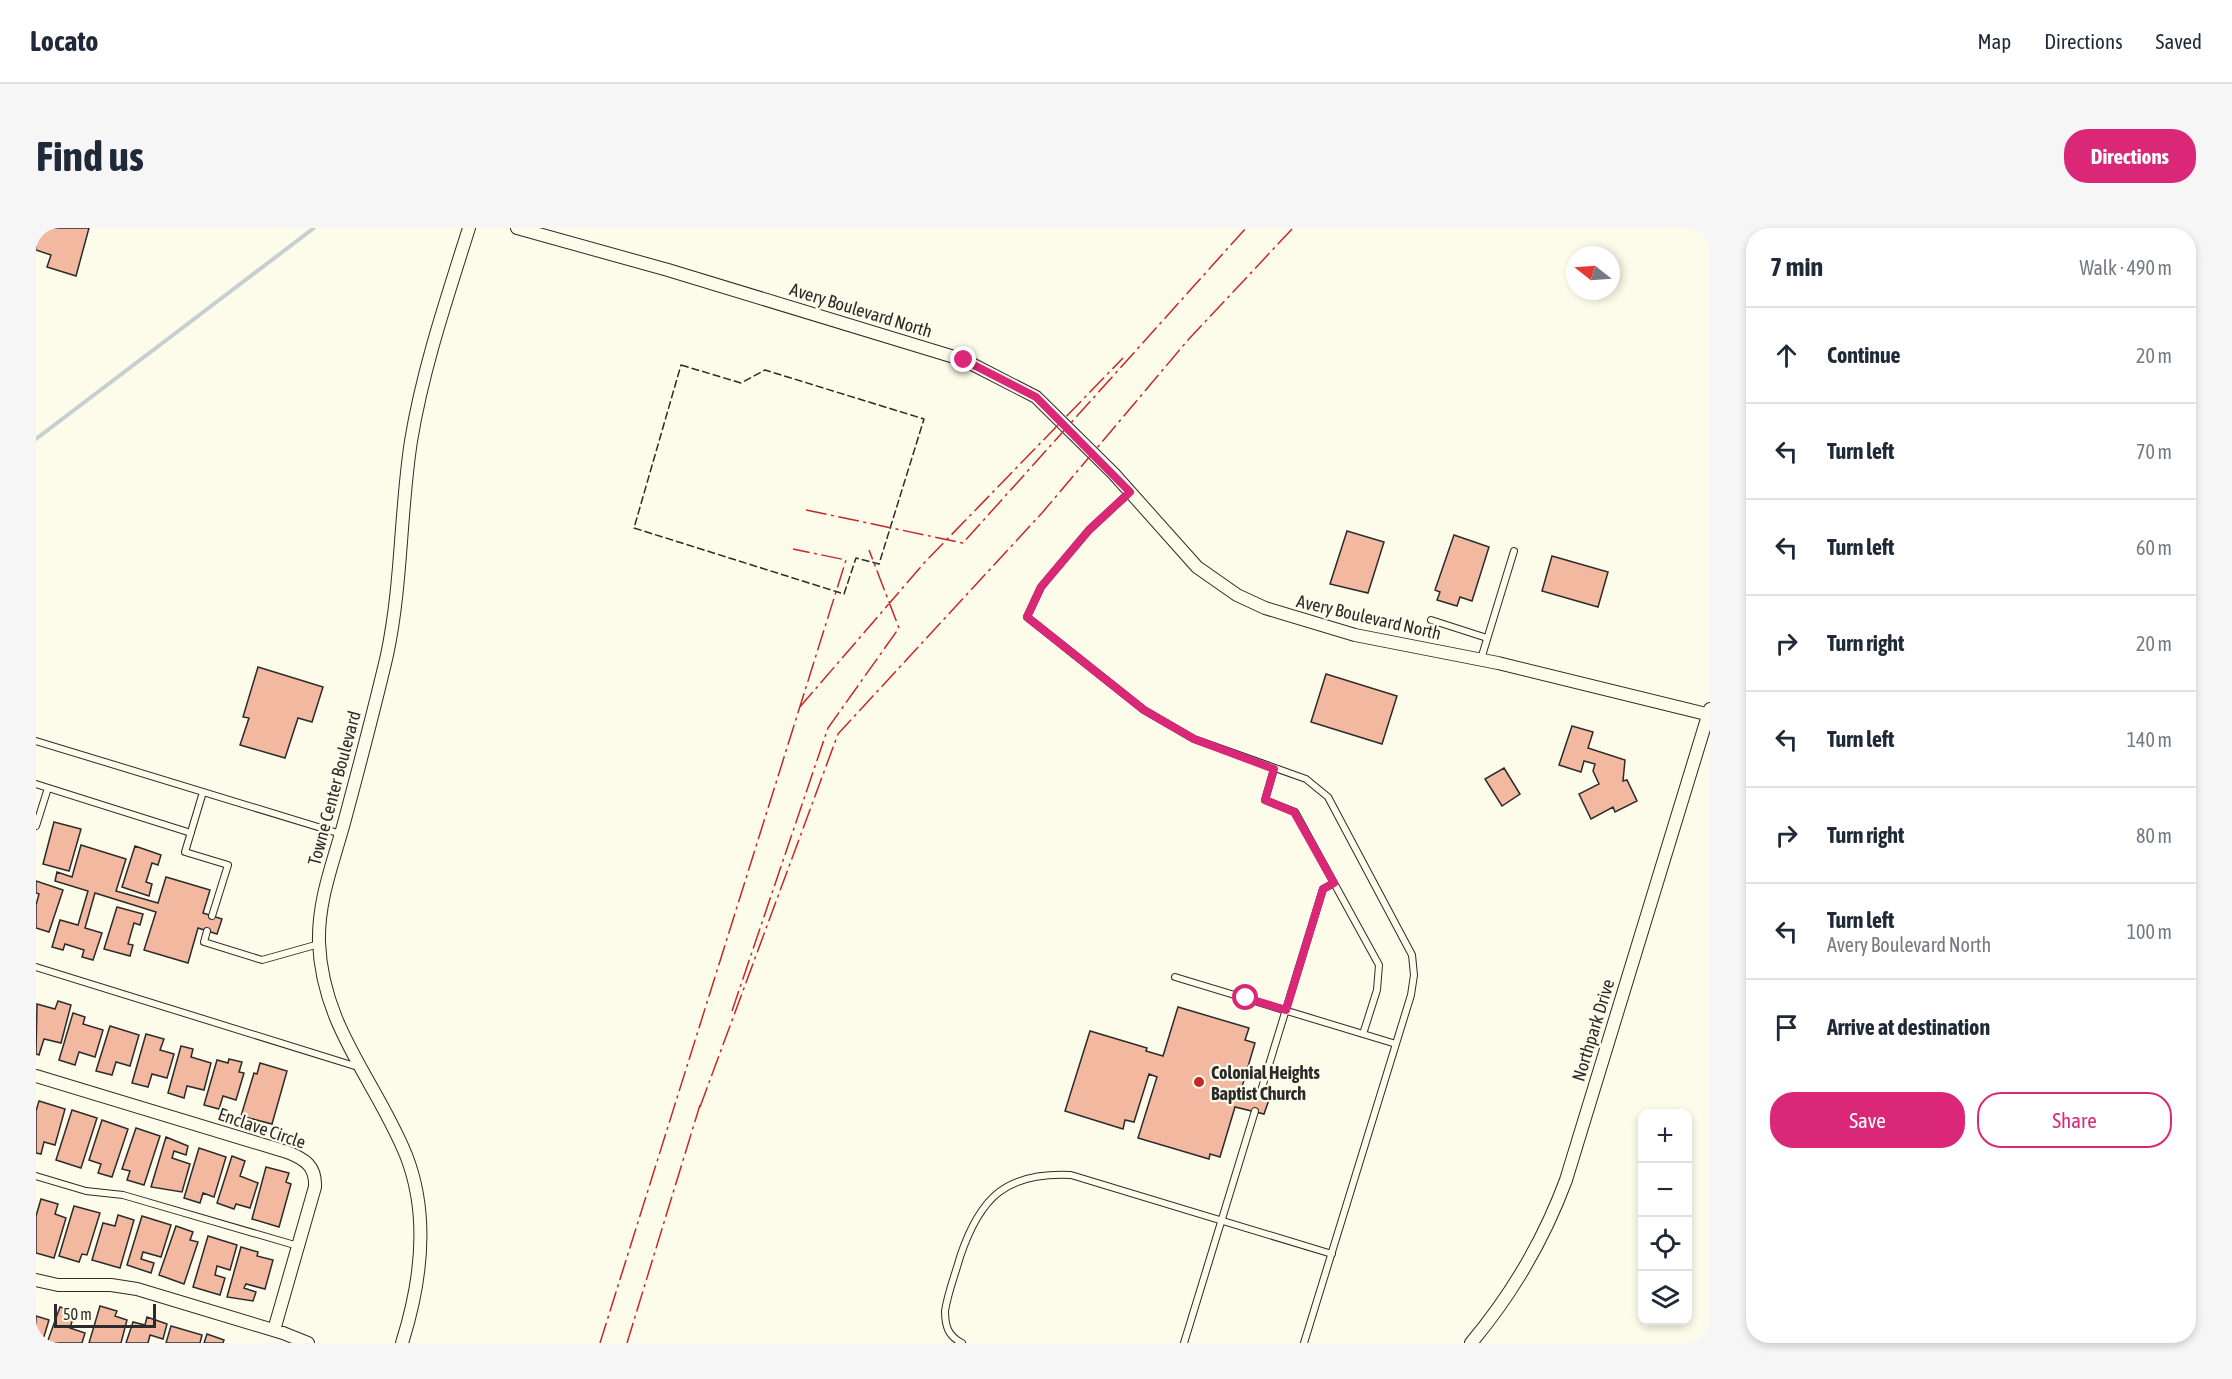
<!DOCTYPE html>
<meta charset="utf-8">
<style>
body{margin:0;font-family:"Asap Condensed",sans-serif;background:#f6f6f7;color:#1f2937}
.controls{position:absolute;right:18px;bottom:18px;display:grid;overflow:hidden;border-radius:12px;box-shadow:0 3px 9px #0003}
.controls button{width:54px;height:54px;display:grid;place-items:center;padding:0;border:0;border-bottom:2px solid #e0e1e3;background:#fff;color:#1f2937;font:30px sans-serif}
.compass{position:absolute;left:1530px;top:18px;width:54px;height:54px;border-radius:50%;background:#fff;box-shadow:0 3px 9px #0003;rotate:287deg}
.scale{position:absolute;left:18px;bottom:15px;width:102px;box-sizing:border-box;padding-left:6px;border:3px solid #2b2b2b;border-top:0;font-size:16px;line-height:21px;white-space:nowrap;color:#2b2b2b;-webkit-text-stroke:4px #fdfbea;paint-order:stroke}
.stop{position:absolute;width:18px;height:18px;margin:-14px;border:4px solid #db2777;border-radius:50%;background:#fff}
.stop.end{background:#db2777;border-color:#fff;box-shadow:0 2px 6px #0008}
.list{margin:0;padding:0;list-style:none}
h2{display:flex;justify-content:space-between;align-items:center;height:78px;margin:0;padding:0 24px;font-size:26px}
h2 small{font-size:20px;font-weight:400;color:#747a83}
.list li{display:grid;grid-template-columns:39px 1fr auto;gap:18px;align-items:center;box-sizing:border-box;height:96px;padding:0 24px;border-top:2px solid #e0e1e3}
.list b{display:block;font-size:22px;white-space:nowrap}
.list p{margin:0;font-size:20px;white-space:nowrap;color:#747a83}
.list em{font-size:20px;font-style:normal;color:#747a83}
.actions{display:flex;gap:12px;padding:18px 24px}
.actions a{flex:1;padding:14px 0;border:2px solid #db2777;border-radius:24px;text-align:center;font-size:21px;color:#db2777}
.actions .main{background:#db2777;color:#fff}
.icon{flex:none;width:33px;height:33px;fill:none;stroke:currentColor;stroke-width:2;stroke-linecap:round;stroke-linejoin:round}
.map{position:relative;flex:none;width:1674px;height:1115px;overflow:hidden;border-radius:24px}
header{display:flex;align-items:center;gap:36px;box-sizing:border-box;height:84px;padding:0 30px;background:#fff;border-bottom:2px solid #e0e1e3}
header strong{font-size:28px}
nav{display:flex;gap:33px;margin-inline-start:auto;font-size:21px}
.intro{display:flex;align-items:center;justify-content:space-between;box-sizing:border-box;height:144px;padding:0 36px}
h1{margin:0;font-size:42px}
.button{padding:15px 27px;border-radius:24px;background:#db2777;color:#fff;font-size:21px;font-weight:700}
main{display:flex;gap:36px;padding:0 36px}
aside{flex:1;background:#fff;border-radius:24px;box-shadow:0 3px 9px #0003}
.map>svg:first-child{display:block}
</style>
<header>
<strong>Locato</strong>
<nav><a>Map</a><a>Directions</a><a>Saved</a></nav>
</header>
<div class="intro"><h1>Find us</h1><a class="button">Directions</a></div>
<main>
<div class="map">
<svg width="1674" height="1115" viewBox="0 0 1674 1115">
<rect width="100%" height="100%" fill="#fdfbea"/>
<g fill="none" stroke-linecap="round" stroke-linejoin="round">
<path stroke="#c7d0d0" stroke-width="4" d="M 0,211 L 278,0"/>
</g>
<path fill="#f2b8a0" stroke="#2b2b2b" stroke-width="1.5" d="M 0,0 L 53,0 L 40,48 L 11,39 L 15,27 L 0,22 Z
M 1311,303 L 1348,314 L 1332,365 L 1294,356 Z
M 1418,307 L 1453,319 L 1436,373 L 1424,369 L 1421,378 L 1401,372 L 1404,364 L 1399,362 Z
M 1516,328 L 1572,344 L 1562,379 L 1506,363 Z
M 222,439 L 287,459 L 276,494 L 262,490 L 249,530 L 204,517 L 213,490 L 207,489 Z
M 1290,446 L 1361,468 L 1346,516 L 1275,494 Z
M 1536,498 L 1557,504 L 1552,520 L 1589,532 L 1587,553 L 1591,552 L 1601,573 L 1579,584 L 1577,579 L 1555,591 L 1543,566 L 1563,556 L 1557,543 L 1559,536 L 1548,533 L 1545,544 L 1523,537 Z
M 1468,540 L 1484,566 L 1466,578 L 1449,551 Z
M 18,594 L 45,601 L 33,643 L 7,636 Z
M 45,617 L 90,631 L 80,663 L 122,675 L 130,649 L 174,662 L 167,685 L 186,691 L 181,706 L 162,700 L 152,735 L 108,722 L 120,684 L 59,665 L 49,700 L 66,705 L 57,732 L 46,729 L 48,722 L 29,716 L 27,722 L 16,719 L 24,692 L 42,697 L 52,663 L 19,653 L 21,644 L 36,649 Z
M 99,618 L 125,627 L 122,637 L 116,635 L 110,654 L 116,656 L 113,668 L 86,659 Z
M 0,653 L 27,662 L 13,704 L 0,700 L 0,677 L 3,666 L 0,665 Z
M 81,679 L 107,686 L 104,697 L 98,695 L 92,716 L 97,717 L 94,728 L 68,721 Z
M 22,773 L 35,777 L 25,815 L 8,811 L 3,827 L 0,826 L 1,776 L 19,781 Z
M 1142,779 L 1213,800 L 1209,812 L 1219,815 L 1206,859 L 1234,869 L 1228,886 L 1199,879 L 1184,929 L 1174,926 L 1173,931 L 1102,910 L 1121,849 L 1113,846 L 1098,894 L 1089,892 L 1087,901 L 1029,883 L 1054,803 L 1111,820 L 1110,823 L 1127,828 Z
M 37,785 L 49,789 L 47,796 L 67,802 L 59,829 L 43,824 L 39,837 L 23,832 Z
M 74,798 L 103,807 L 94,838 L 80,834 L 76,847 L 60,843 Z
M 110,806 L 128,811 L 124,822 L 138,826 L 131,850 L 116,846 L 112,859 L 96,855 Z
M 145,818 L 157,821 L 155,829 L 175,835 L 168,862 L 151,858 L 148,870 L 132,865 Z
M 193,831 L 206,834 L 203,844 L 208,845 L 200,872 L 187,868 L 183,881 L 168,877 L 181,832 L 192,835 Z
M 224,835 L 251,843 L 236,896 L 205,888 L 218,845 L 221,846 Z
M 3,873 L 29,881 L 19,917 L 8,914 L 5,926 L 0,925 L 0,883 Z
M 36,882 L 61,890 L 45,940 L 20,932 Z
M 66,892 L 92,901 L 76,949 L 62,945 L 65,936 L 53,932 Z
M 100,900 L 124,908 L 108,957 L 91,952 L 94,943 L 86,941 Z
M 130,909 L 152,918 L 150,927 L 138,923 L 136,930 L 154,936 L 146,964 L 115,959 Z
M 163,920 L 190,929 L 178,969 L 167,965 L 164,975 L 148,970 Z
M 196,928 L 209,933 L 204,948 L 222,955 L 214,980 L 200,976 L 198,981 L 181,975 Z
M 230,939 L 253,945 L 250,954 L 255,956 L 243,999 L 216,991 Z
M 5,971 L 22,976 L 19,986 L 30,990 L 18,1030 L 0,1025 L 0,988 Z
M 38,978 L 64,985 L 51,1027 L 46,1026 L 43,1034 L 23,1028 Z
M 82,987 L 98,992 L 84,1040 L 56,1032 L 67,995 L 79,998 Z
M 106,988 L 135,997 L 125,1029 L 107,1024 L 105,1031 L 118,1035 L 115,1045 L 91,1037 Z
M 140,998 L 157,1004 L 154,1012 L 162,1014 L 148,1056 L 123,1047 Z
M 172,1008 L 201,1017 L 194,1042 L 181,1038 L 179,1047 L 189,1050 L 184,1067 L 157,1059 Z
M 205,1019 L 222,1024 L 221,1028 L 237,1032 L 229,1061 L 210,1056 L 208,1060 L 220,1064 L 217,1073 L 191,1069 Z
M 64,1078 L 81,1083 L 79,1088 L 91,1092 L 85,1115 L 53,1115 Z
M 24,1079 L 39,1084 L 34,1100 L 49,1105 L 46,1115 L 11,1115 Z
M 0,1088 L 13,1092 L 6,1115 L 0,1115 Z
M 111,1089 L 131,1096 L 127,1111 L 114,1107 L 112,1115 L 90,1115 L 97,1094 L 109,1097 Z
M 135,1098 L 166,1107 L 164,1115 L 130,1115 Z
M 171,1106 L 188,1112 L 187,1115 L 168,1115 Z"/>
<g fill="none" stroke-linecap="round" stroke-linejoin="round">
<defs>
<path id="lane" d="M 1094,264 L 1053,302 L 1005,359 L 991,389 L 1108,482 L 1158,511 L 1270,551 L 1292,569 L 1376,727 L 1378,747 L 1375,767 L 1268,1115
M 1395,392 L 1451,410
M 1445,431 L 1478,323
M 0,513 L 305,606
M 1238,541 L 1229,572 L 1259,584 L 1343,737 L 1341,762 L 1327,806
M 0,556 L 155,605
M 167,564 L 149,624 L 192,637 L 176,688
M 0,598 L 12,560
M 171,703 L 168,714 L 226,732 L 283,716
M 0,739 L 322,839
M 1139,749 L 1360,816
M 1224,866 L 1287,661 L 1298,655
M 0,948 L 50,963 L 87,967 L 262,1018
M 926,1115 C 912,1108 909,1098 909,1083 C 912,1064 919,1047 924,1029 C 944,969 970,944 1035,947 L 1296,1026
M 1148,1115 L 1219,883"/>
<path id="street" d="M 481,0 L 632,42 L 928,132 L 1000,169 L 1078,246 L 1161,339 L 1201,367 L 1229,380 L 1319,407 L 1462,435 L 1674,487
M 0,848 L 251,924 C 269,931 280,938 279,959 L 238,1102
M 0,1052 L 22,1057 L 75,1057 L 101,1061 L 247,1105 L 272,1115
M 366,1115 C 385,1055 394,988 370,927 C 340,853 286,799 283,714 C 282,672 297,635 308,595 C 323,539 338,483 351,427 C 366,357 364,284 375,213 C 387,140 411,70 433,0
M 1435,1115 C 1477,1065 1507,1014 1530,952 L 1674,481"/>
</defs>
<use href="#lane" stroke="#2b2b2b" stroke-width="8"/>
<use href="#street" stroke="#2b2b2b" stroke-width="14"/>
<use href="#lane" stroke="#fdfbea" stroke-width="6"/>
<use href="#street" stroke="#fdfbea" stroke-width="12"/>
<path stroke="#2b2b2b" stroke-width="1.5" stroke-dasharray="8 3" stroke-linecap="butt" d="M 645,137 L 705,155 L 729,142 L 888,191 L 843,336 L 820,330 L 808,366 L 598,300 Z"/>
<path stroke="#c62828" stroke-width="1.5" stroke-dasharray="21 4.5 3 4.5" stroke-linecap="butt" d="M 770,282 L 927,315 L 1210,0
M 763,480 L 889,334 L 1087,130
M 696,783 L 792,500 L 863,400 L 833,322
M 664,879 L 802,506 L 1006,285 L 1152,112 L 1257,0
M 564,1115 L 810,332 L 757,321
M 591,1115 L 664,877"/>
</g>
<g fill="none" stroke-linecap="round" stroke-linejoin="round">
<path stroke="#db2777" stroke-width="8" d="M 928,132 L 1000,169 L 1094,264 L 1053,302 L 1005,359 L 991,389 L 1108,482 L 1158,511 L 1238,541 L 1229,572 L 1258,584 L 1298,655 L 1287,661 L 1250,782 L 1210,770"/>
</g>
<circle fill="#c62828" stroke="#fdfbea" stroke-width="2" cx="1163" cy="854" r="6"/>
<g text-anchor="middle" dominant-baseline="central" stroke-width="4.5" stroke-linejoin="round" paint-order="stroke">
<g font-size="18" fill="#2b2b2b" stroke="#fdfbea">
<text transform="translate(825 82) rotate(17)">Avery Boulevard North</text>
<text transform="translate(1333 389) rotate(13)">Avery Boulevard North</text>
<text transform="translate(298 560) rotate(-75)">Towne Center Boulevard</text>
<text transform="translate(1557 802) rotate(-73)">Northpark Drive</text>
<text transform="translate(226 900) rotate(19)">Enclave Circle</text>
</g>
<g font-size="18" font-weight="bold" fill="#2b2b2b" stroke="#fdfbea" text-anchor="start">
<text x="1175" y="844">Colonial Heights<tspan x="1175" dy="21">Baptist Church</tspan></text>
</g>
</g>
</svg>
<div class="controls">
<button>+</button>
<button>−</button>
<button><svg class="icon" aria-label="locate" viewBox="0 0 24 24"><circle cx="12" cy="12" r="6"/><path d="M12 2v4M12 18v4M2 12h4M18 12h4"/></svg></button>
<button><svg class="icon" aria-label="layers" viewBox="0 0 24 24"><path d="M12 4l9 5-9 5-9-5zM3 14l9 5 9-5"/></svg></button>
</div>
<svg class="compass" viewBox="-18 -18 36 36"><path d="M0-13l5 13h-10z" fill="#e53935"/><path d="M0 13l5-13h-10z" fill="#747a83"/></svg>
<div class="scale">50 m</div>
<div class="stop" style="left:1210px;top:770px"></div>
<div class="stop end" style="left:928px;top:132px"></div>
</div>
<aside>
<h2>7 min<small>Walk · 490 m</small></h2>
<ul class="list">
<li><svg class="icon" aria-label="ahead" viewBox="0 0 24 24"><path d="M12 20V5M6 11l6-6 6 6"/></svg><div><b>Continue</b></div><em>20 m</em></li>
<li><svg class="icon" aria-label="left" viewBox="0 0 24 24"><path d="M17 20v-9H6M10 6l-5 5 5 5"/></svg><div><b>Turn left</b></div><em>70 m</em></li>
<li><svg class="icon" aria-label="left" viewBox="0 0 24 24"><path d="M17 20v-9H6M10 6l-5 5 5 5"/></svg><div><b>Turn left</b></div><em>60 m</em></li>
<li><svg class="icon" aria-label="right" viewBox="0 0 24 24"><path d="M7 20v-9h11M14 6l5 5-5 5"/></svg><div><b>Turn right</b></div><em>20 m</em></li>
<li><svg class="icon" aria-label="left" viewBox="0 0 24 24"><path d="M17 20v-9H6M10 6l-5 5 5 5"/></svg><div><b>Turn left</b></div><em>140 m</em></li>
<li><svg class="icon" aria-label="right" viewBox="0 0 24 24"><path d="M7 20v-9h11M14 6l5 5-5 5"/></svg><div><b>Turn right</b></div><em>80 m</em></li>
<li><svg class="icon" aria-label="left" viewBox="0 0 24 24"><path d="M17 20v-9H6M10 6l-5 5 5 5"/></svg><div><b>Turn left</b><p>Avery Boulevard North</p></div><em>100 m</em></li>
<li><svg class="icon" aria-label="arrive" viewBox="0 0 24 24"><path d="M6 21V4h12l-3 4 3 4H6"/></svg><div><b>Arrive at destination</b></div></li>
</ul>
<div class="actions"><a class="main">Save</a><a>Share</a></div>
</aside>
</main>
